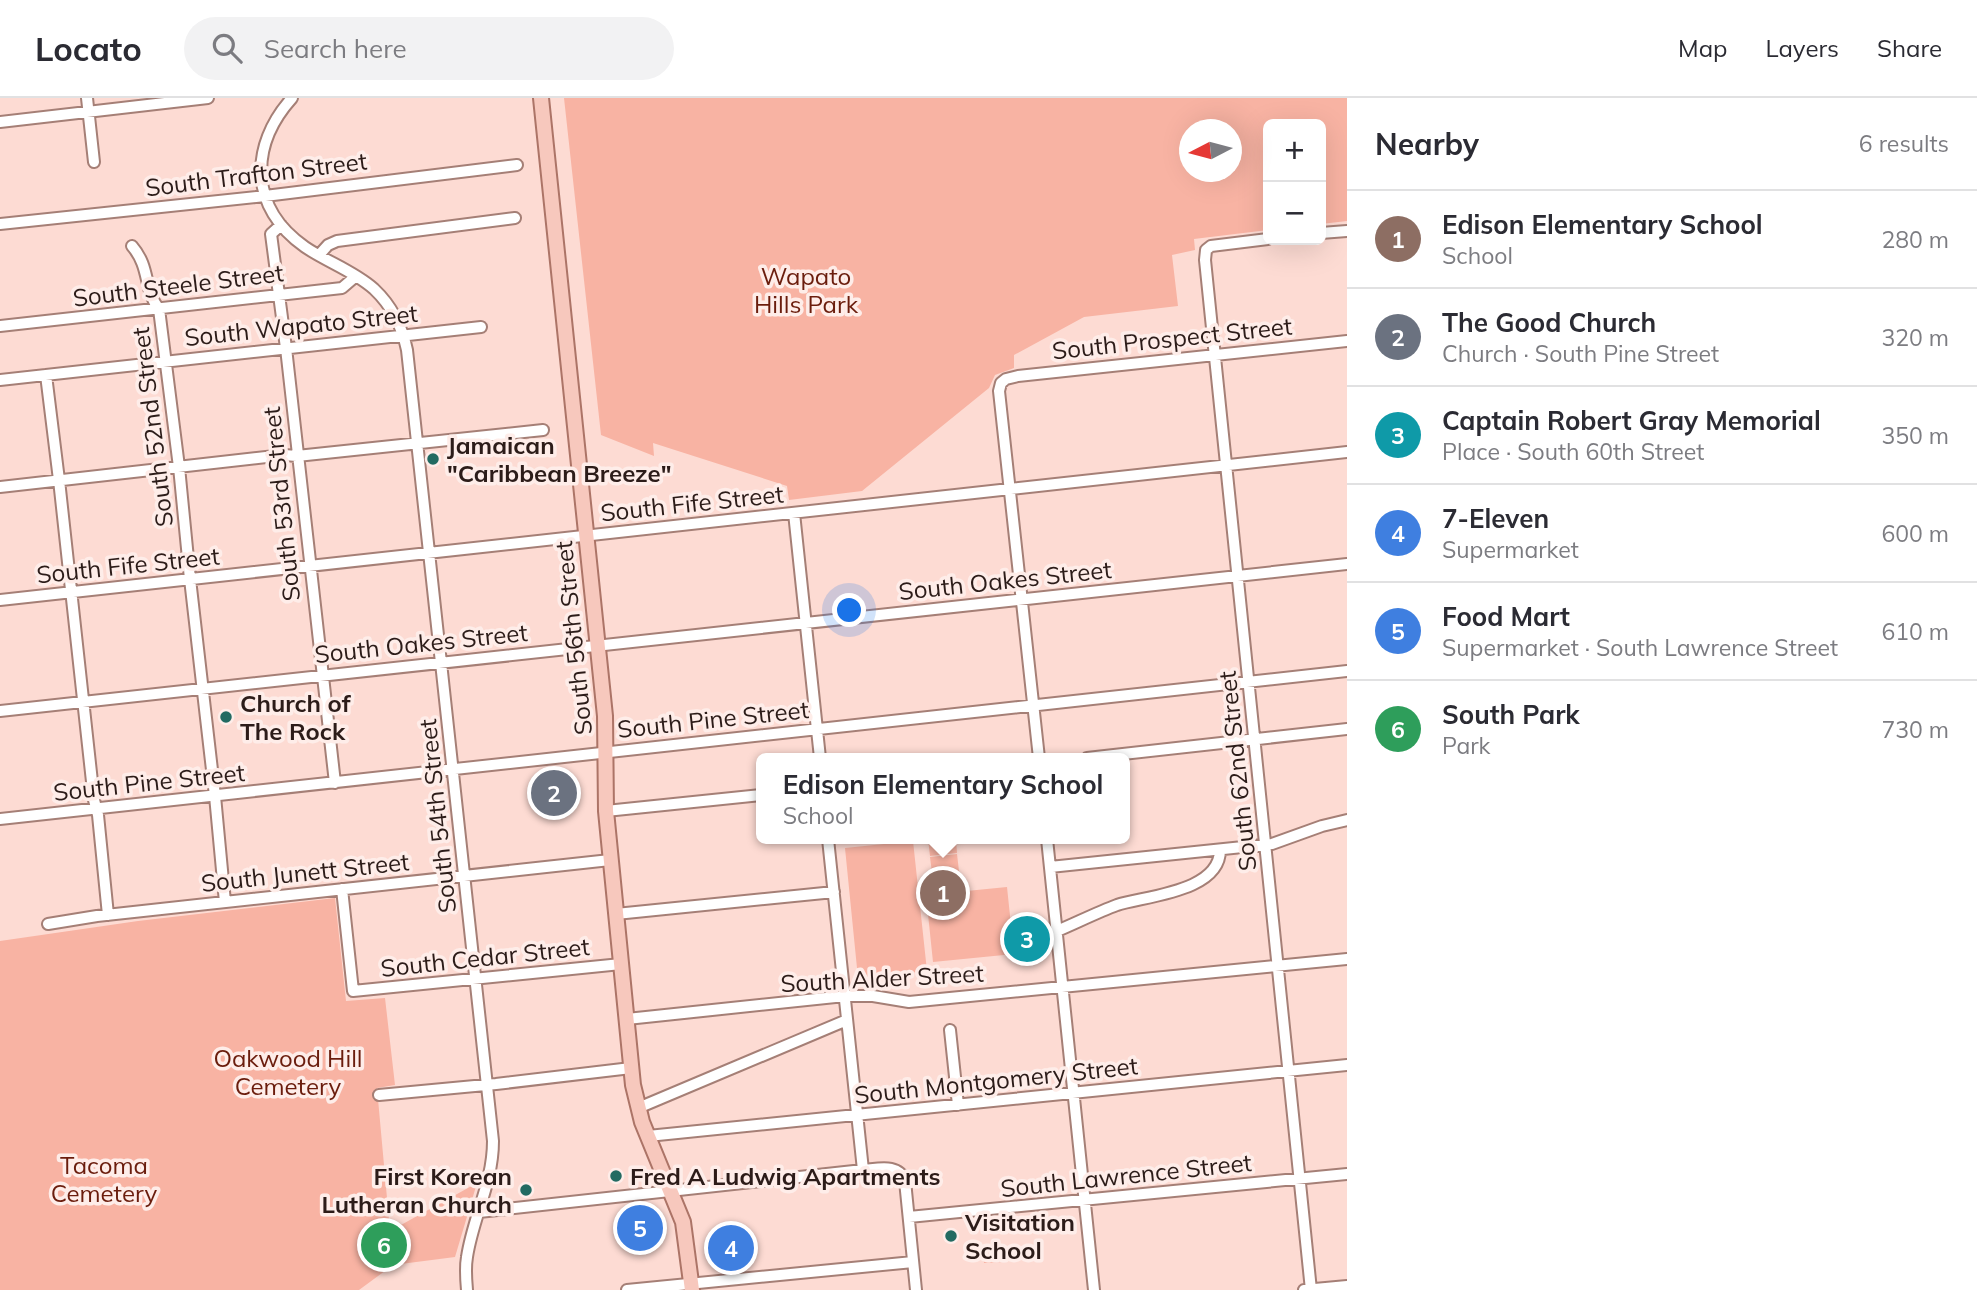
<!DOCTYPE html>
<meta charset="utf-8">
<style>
body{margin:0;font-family:Mulish,sans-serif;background:#f2f2f3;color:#2b2b33}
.controls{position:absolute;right:21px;top:21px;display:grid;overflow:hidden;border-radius:10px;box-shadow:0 7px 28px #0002}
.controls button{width:63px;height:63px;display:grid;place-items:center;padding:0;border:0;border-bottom:2px solid #e1e1e2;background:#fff;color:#2b2b33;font:35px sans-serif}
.compass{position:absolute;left:1179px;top:21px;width:63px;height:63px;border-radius:50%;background:#fff;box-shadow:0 7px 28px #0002;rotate:264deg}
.you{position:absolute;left:850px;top:513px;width:24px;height:24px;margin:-18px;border:5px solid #fff;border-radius:50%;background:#1a73e8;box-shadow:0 0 0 10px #1a73e833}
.badge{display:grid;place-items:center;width:46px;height:46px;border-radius:50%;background:#226a61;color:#fff;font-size:23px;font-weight:700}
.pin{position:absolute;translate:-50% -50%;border:4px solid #fff;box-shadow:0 2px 7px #0006}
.popup{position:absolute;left:756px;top:655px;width:374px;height:91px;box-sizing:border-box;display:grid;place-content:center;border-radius:10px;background:#fff;filter:drop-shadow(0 2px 5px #0005);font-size:23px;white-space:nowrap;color:#7c7c81}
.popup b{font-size:26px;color:#2b2b33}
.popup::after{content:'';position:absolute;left:50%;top:100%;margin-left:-14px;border:14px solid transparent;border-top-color:#fff}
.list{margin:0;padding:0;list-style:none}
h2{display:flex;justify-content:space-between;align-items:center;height:91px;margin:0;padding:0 28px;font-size:30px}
h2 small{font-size:23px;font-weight:400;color:#7c7c81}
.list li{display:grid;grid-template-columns:46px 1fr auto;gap:21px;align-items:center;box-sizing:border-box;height:98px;padding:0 28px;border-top:2px solid #e1e1e2}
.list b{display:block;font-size:26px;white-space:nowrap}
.list p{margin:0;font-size:23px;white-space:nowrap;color:#7c7c81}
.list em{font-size:23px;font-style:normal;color:#7c7c81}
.icon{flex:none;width:38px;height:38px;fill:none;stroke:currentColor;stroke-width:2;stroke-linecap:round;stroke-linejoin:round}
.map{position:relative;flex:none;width:1347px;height:1192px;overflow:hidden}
header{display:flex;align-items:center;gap:42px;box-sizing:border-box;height:98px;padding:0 35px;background:#fff;border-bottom:2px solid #e1e1e2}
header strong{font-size:33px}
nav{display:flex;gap:38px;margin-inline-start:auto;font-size:24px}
.search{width:490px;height:63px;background:#f2f2f3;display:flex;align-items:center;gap:18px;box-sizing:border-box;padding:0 24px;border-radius:38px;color:#7c7c81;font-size:26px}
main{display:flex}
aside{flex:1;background:#fff}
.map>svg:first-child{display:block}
</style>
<header>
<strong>Locato</strong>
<div class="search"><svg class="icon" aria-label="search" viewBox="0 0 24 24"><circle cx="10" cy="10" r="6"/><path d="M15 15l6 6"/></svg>Search here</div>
<nav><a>Map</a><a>Layers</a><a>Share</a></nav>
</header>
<main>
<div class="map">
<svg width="1347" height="1192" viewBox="0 0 1347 1192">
<rect width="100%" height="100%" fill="#fddbd3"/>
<path fill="#f8b3a3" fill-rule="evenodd" d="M 564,0 L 1347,0 L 1347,123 L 1321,126 L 1321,26 L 1268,26 L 1268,132 L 1194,141 L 1195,152 L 1172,157 L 1178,208 L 1084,219 L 1014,257 L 1014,270 L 995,277 L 989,290 L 862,393 L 789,402 L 787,388 L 653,345 L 654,358 L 601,337 ZM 1190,32 L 1232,32 L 1232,74 L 1190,74 Z
M 928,741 L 956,741 L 957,755 L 930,758 Z
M 913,743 L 927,873 L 858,880 L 845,750 Z
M 957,756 L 959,773 L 932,775 L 930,759 Z
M 1007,789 L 1014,856 L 933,864 L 926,797 Z
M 335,800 L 346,903 L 385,900 L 395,987 L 377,990 L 390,1133 L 477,1085 L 455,1159 L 393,1167 L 359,1192 L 0,1192 L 0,843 L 138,823 Z
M 1002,1152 L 1003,1164 L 984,1165 L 982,1153 Z"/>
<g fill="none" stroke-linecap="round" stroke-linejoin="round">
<defs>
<path id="minor" d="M 87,0 L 94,64
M 292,0 C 249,48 249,110 305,149 C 327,164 354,173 374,191 C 392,208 402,228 407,252 L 493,1043 C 493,1085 473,1119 467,1159 C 465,1170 466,1181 467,1192
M 0,24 L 208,0
M 0,126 L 265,98 L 517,67
M 281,127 L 271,136 L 286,250 L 335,685
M 1321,135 L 1347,133
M 1268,141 L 1211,148 L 1206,152 L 1205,162 L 1311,1192
M 132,148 C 151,170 143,191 159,211 L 179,369 L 190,481 L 215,698 L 225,804
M 319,157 L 328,147 L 337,143 L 515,120
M 0,228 L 342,190 L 356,178
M 46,277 L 59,382 L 94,702 L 98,717 L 108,817
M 0,282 L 481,229
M 0,389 L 284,357 L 297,358 L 543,332
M 794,415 L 820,660
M 0,502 L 1347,354
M 0,613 L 1347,466
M 1039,660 L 999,293 L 1001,285 L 1006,281 L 1018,278 L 1347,243
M 1087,660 L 1347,631
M 606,713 L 761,697
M 0,721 L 1347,573
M 828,741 L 863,1072
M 1047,741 L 1094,1192
M 1050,769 L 1272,746 L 1322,728 L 1347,722
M 342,791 L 353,893 L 621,866
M 616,816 L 834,794
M 48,826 L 97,818 L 610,762
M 1057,833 C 1076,825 1098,814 1117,807 C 1145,798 1220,794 1220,752
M 627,921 L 845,898 L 873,898 L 909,904 L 1347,861
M 950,932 L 958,1007
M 379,997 L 496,986 L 631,970
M 638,1010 L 847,922
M 648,1038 L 1347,967
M 479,1114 L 863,1072 C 878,1071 899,1065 905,1083 L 916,1192
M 909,1119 L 1347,1076
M 627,1192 L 913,1164
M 1304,1192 L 1347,1188"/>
<path id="major" d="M 541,0 L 605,618 L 606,713 L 633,987 L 642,1024 L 683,1124 L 692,1192"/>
</defs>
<use href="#minor" stroke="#a57f76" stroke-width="14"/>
<use href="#major" stroke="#ac7467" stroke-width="18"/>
<use href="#minor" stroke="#fff" stroke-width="10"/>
<use href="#major" stroke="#f7c8bd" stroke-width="14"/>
</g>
<g fill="#226a61" stroke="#feede9" stroke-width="2.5">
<circle cx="433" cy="361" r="7"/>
<circle cx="226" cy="619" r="7"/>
<circle cx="616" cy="1078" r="7"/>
<circle cx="526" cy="1092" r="7"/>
<circle cx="951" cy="1138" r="7"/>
</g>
<g text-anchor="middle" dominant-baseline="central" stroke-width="7" stroke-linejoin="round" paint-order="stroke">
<g font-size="24" fill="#2c1c19" stroke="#feede9">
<text transform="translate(256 76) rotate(-7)">South Trafton Street</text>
<text transform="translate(178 187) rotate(-7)">South Steele Street</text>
<text transform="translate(301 227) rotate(-6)">South Wapato Street</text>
<text transform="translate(1172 240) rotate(-6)">South Prospect Street</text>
<text transform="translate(152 329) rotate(-97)">South 52nd Street</text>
<text transform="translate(692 405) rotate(-6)">South Fife Street</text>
<text transform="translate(281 406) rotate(-96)">South 53rd Street</text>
<text transform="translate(128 467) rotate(-6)">South Fife Street</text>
<text transform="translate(1005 482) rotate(-6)">South Oakes Street</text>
<text transform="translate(573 540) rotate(-96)">South 56th Street</text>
<text transform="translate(421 545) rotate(-6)">South Oakes Street</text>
<text transform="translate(713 621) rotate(-6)">South Pine Street</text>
<text transform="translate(1237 673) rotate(-96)">South 62nd Street</text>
<text transform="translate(149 684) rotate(-6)">South Pine Street</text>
<text transform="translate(437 718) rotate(-96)">South 54th Street</text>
<text transform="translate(305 774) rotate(-6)">South Junett Street</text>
<text transform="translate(485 859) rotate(-6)">South Cedar Street</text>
<text transform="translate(882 880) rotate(-3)">South Alder Street</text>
<text transform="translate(996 982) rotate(-6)">South Montgomery Street</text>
<text transform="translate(1126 1077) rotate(-6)">South Lawrence Street</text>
</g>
<g font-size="24" fill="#6b1d0d" stroke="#feede9">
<text x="806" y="178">Wapato<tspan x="806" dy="28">Hills Park</tspan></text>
<text x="288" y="960">Oakwood Hill<tspan x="288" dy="28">Cemetery</tspan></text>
<text x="104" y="1067">Tacoma<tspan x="104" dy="28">Cemetery</tspan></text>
</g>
<g font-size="24" font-weight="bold" fill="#2c1c19" stroke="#feede9" text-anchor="start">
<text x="447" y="347">Jamaican<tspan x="447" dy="28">"Caribbean Breeze"</tspan></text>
<text x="240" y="605">Church of<tspan x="240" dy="28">The Rock</tspan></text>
<text x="512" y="1078" text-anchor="end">First Korean<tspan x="512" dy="28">Lutheran Church</tspan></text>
<text x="630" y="1078">Fred A Ludwig Apartments</text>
<text x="965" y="1124">Visitation<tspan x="965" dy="28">School</tspan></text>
</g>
</g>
</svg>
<div class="controls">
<button>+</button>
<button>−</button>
</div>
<svg class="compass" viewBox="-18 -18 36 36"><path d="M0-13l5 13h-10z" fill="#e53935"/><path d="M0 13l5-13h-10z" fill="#7c7c81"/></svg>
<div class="you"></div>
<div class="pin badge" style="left:943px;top:795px;background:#8d6e63">1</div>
<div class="popup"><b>Edison Elementary School</b>School</div>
<div class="pin badge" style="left:554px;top:695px;background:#6b7280">2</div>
<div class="pin badge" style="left:1027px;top:841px;background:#0f9aa8">3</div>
<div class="pin badge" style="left:731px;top:1150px;background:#3f7fe0">4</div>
<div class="pin badge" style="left:640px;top:1130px;background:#3f7fe0">5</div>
<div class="pin badge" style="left:384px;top:1147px;background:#2e9e5b">6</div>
</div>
<aside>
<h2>Nearby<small>6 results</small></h2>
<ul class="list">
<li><span class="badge" style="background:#8d6e63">1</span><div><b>Edison Elementary School</b><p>School</p></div><em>280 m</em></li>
<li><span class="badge" style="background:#6b7280">2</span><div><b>The Good Church</b><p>Church · South Pine Street</p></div><em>320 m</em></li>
<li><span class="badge" style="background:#0f9aa8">3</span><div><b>Captain Robert Gray Memorial</b><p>Place · South 60th Street</p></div><em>350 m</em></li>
<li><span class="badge" style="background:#3f7fe0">4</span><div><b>7-Eleven</b><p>Supermarket</p></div><em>600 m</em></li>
<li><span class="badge" style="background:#3f7fe0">5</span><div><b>Food Mart</b><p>Supermarket · South Lawrence Street</p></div><em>610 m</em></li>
<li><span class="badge" style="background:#2e9e5b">6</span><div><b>South Park</b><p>Park</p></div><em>730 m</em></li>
</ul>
</aside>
</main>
